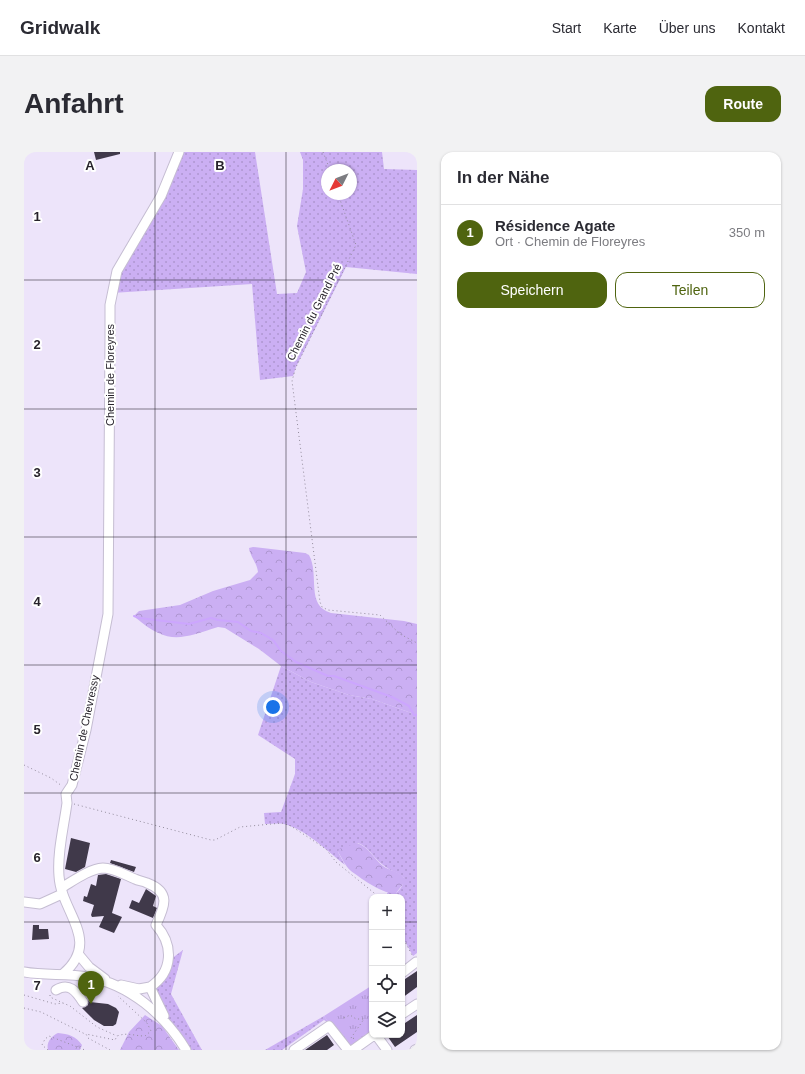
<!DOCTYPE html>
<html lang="de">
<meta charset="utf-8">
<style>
body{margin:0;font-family:Arial,sans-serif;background:#f2f2f3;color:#2b2b33}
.controls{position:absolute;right:12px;bottom:12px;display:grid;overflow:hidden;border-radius:8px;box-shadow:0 1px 3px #0004}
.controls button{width:36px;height:36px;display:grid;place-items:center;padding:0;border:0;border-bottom:1px solid #e1e1e2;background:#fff;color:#2b2b33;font:20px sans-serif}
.compass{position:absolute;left:297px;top:12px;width:36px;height:36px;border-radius:50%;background:#fff;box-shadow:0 1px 3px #0004;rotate:228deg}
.you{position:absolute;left:249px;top:555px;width:14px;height:14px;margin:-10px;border:3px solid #fff;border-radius:50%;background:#1a73e8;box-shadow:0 0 0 6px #1a73e833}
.badge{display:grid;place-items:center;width:26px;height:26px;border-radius:50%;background:#4f640f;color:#fff;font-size:13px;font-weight:700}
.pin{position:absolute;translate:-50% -33px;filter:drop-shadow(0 1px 2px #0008)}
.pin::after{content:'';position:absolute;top:21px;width:14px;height:12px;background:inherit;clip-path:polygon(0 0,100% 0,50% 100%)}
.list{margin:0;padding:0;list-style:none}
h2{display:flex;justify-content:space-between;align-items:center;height:52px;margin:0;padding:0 16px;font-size:17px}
h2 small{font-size:13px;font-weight:400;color:#7c7c81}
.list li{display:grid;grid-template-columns:26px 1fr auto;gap:12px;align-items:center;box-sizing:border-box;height:56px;padding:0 16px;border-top:1px solid #e1e1e2}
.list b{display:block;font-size:15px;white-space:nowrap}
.list p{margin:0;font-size:13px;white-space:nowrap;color:#7c7c81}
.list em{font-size:13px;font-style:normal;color:#7c7c81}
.actions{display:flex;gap:8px;padding:12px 16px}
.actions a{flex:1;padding:9px 0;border:1px solid #4f640f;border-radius:12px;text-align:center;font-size:14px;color:#4f640f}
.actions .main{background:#4f640f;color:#fff}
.icon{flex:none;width:22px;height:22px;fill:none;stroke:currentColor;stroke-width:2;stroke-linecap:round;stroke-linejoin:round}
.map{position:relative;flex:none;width:393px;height:898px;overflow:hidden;border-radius:12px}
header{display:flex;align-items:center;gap:24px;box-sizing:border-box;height:56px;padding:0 20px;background:#fff;border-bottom:1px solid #e1e1e2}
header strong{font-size:19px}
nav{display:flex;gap:22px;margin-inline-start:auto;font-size:14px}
.intro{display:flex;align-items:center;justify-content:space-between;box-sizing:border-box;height:96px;padding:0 24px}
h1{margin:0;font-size:28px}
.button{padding:10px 18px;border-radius:12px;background:#4f640f;color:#fff;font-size:14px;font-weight:700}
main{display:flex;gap:24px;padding:0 24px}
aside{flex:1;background:#fff;border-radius:12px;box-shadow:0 1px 3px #0004}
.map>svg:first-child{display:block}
</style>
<header>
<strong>Gridwalk</strong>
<nav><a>Start</a><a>Karte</a><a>Über uns</a><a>Kontakt</a></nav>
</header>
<div class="intro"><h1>Anfahrt</h1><a class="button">Route</a></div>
<main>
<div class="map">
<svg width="393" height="898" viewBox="0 0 393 898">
<defs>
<pattern id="grass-dots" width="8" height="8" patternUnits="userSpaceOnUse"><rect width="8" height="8" fill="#cbaff3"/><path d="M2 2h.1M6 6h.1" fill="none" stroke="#ae96d0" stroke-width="1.8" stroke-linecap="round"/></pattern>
<pattern id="forest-crowns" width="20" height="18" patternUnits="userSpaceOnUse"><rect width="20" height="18" fill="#cbaff3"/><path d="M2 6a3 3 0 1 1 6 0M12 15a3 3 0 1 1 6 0" fill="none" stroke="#ae96d0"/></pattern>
<pattern id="park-tufts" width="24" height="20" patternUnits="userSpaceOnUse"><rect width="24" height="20" fill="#cbaff3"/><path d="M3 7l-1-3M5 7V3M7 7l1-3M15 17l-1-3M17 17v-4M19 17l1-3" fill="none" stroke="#ae96d0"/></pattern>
</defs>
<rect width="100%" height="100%" fill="#ede4fa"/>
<path fill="url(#grass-dots)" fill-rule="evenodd" d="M 155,0 L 231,0 L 253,142 L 273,141 L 282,120 L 273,74 L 279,37 L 279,8 L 276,0 L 358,0 L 360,17 L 393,18 L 393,122 L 322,115 L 272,215 L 269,224 L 236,228 L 228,132 L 88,141 L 90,128 ZM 303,18 L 327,18 L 327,42 L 303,42 Z
M 257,514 L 287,530 L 325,543 L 348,547 L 393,563 L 393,801 L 389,804 L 378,784 L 378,745 L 361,745 L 364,740 L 372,741 C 377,737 380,732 380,726 C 374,720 366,719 359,713 C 349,706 346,696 334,691 L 314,700 L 321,713 C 303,699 283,678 260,672 C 254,671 247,672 241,672 L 240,661 L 257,660 L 271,622 L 271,607 L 234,583 Z
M 159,798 L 147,842 L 178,898 L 164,898 L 129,842 L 147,807 Z
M 300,864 L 306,872 L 300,868 L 258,898 L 241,898 Z"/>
<path fill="url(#forest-crowns)" d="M 229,395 L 281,401 L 285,403 C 296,423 281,453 307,461 L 380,469 L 393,472 L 393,563 L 348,547 L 325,543 L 287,530 L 257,514 L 235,497 L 201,476 L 194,475 C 157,487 144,493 112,466 L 111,463 L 115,459 L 156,453 L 189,439 L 226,428 L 234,420 C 233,411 226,404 225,396 Z
M 333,691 C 346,696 349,706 359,714 C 366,719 375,719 380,726 L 380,731 L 372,741 C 361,744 335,725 327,719 C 321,714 318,706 314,700 L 315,697 Z
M 121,863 L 138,874 L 155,898 L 96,898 L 105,880 Z
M 34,881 C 44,882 52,884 58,893 L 56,898 L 24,898 C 22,891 27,884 34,881 Z"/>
<path fill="url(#park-tufts)" d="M 347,834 L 348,883 L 324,898 L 300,864 Z"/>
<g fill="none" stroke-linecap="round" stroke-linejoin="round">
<path stroke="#cca6fe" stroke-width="2" d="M 110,464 L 115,466 L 165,472 L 187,466 L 194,468 L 214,470 L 227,479 L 237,481 L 249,488 L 257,499 L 272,510 L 304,524 L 310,524 L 368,545 L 385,554 L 390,563 L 393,563"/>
</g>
<path fill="#40394a" d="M 70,0 L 96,0 L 96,2 L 72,8 Z
M 47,686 L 66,691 L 61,715 L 52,720 L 41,717 Z
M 87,708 L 112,715 L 110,720 L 86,711 Z
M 82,722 L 97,727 L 88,761 L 98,765 L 90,781 L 75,775 L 80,764 L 68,765 L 67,763 L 70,753 L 59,749 L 60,744 L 63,745 L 67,732 L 72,734 L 74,723 Z
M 122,737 L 132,744 L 129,754 L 133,756 L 129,766 L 105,756 L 108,748 L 115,751 Z
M 9,773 L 15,773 L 15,777 L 24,777 L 25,787 L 8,788 Z
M 393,819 L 393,835 L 378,846 L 378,829 Z
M 64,848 L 66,850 L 84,852 L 92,856 L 95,860 L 92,872 L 89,874 L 80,874 L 70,868 L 58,856 L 64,853 Z
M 393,863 L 393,880 L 371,895 L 364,885 L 366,883 L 378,883 L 378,873 Z
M 303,883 L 310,893 L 303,898 L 281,898 Z"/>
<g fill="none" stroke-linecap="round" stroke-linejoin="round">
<defs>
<path id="minor" d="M 37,736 C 49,729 65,717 79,716 C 90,716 101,723 111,727 C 115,729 119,729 123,731 C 147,740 141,754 132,773 C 150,793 149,820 126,835
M 0,750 L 16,752 L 38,742
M 55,803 L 65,815 L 81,827
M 0,820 C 21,824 43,821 64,825 C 105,832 141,863 162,898
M 378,821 L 392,810
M 39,822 C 78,788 37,761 35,724 C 33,700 40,674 43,651 L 42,642 L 48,633 L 62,578 L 84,462 L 86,184 L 86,153 L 93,119 L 137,44 L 155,0
M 97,833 L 115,837 L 126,835 L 140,864
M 32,838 C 45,830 52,839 59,850
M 378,862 L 393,852
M 352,883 L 363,898
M 270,898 L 305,874 L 324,898
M 329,898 L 350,883
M 391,898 L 393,897"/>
</defs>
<use href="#minor" stroke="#c5bdd2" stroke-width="11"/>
<path stroke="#938c9c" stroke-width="1" stroke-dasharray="1 3" stroke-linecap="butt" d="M 299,0 L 306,18
M 314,42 L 332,93 L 272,215 L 268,229 L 296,450 L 298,455 L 304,458 L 356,463 L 376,482 L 393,491
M 0,613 L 27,626 L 38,634
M 50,652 L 187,688 L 191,688 L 216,675 L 258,671 L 267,674 L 302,697 L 312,710 L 355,745
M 378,784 L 388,803
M 0,843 L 31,852 L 39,851 L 46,854 L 73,875 L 93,884
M 26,843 L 26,845 L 39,851
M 0,856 L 17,860 L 61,882
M 320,866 L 326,863 L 332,867 L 340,867 L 327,886 L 327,887 L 331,886
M 24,898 L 18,893 L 21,887 L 25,884 L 61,898
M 86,898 L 64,886 L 62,882 L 91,888 L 93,884 C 104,880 110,884 121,884 L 127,879 L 123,871 L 94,844"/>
<use href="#minor" stroke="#fff" stroke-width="9"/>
</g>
<path fill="none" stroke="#27232b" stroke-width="1" stroke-opacity="0.55" d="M 131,0 L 131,898M 262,0 L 262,898M 0,128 L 393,128M 0,257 L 393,257M 0,385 L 393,385M 0,513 L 393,513M 0,641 L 393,641M 0,770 L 348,770M 378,770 L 393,770"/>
<g text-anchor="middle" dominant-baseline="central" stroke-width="4" stroke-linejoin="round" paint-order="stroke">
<g font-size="11" fill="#27232b" stroke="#fff">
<text transform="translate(290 160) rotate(-63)">Chemin du Grand Pré</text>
<text transform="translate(86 223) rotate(-90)">Chemin de Floreyres</text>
<text transform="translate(60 576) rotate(-78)">Chemin de Chevressy</text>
</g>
</g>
<g font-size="13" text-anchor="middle" font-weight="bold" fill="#27232b" stroke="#fff" stroke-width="4" stroke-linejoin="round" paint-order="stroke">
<text x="66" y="18">A</text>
<text x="196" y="18">B</text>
<text x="13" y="69">1</text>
<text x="13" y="197">2</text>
<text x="13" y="325">3</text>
<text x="13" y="454">4</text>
<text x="13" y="582">5</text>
<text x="13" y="710">6</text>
<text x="13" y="838">7</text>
</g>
</svg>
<div class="controls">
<button>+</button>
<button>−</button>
<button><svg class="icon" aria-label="locate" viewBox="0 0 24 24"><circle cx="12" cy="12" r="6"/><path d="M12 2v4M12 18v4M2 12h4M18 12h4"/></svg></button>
<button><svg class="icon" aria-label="layers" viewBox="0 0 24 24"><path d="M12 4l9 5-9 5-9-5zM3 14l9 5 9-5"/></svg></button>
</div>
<svg class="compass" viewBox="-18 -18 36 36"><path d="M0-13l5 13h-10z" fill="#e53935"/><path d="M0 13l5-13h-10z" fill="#7c7c81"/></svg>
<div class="you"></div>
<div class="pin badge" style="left:67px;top:852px">1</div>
</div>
<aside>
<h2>In der Nähe<small></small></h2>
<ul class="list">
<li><span class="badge">1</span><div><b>Résidence Agate</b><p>Ort · Chemin de Floreyres</p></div><em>350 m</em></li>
</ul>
<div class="actions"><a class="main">Speichern</a><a>Teilen</a></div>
</aside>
</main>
